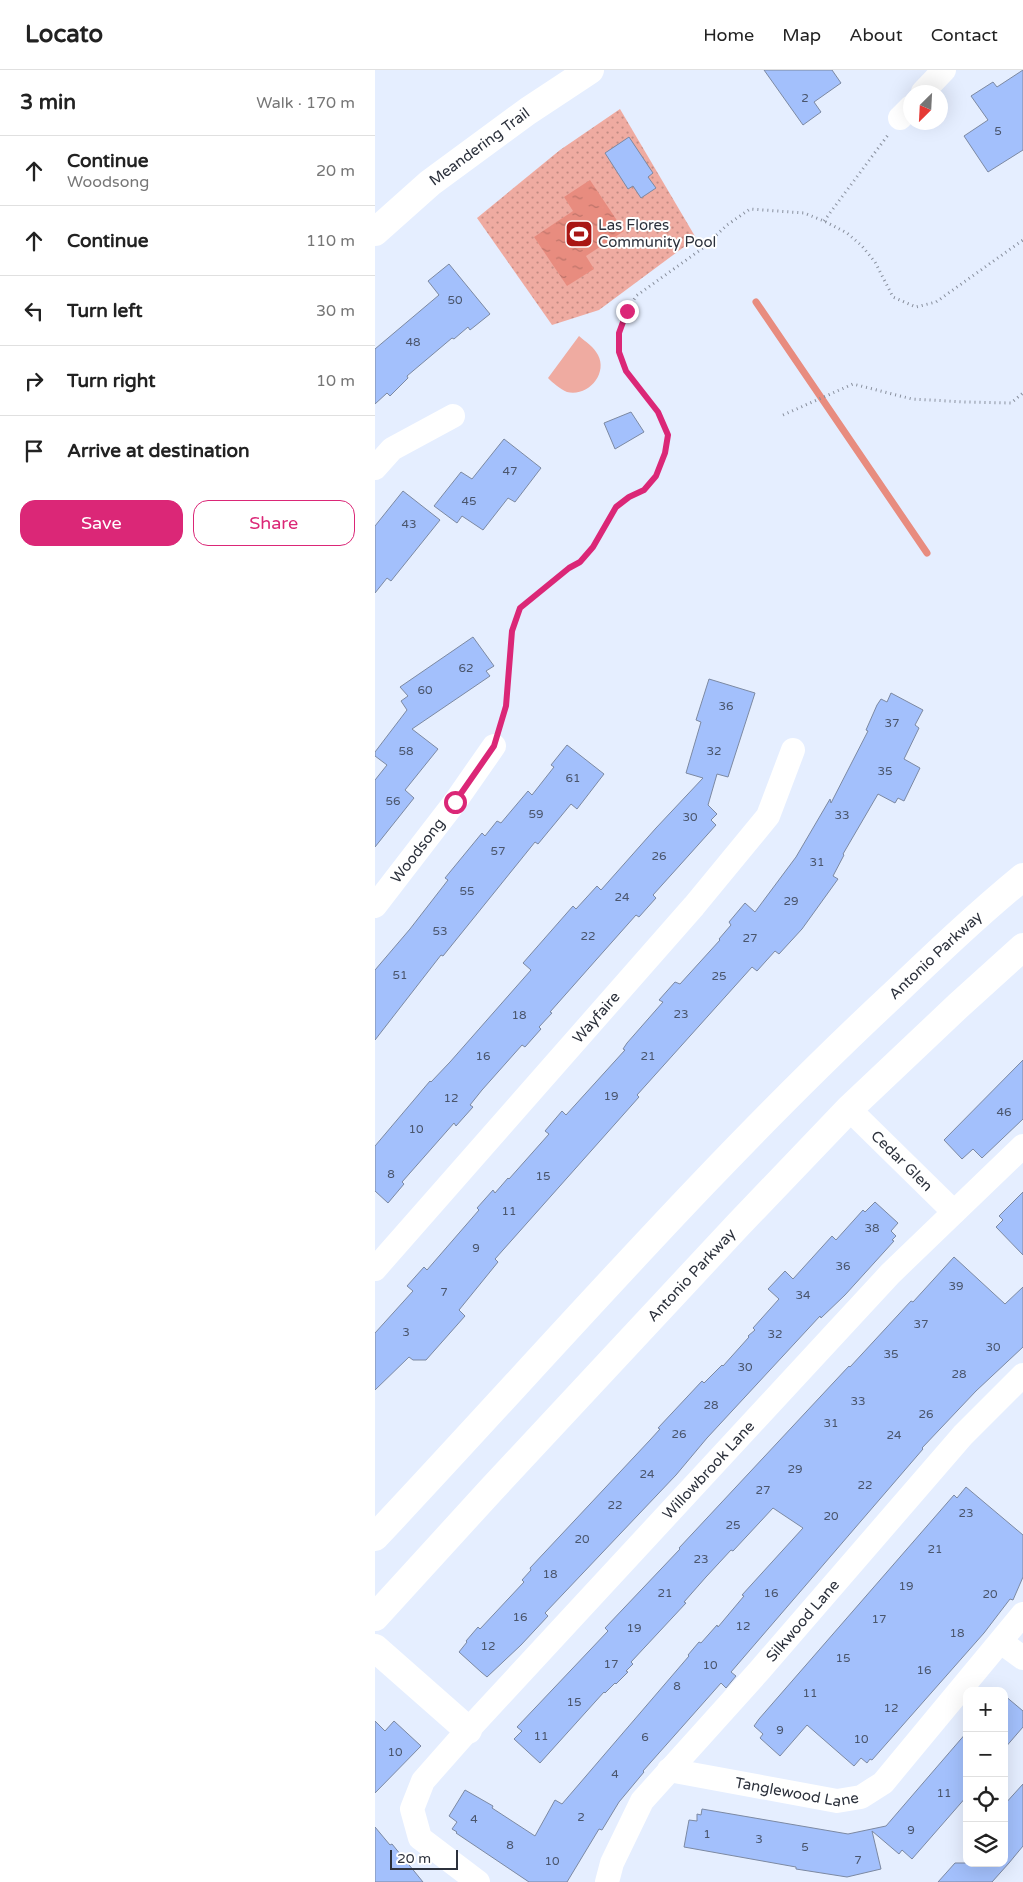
<!DOCTYPE html>
<meta charset="utf-8">
<style>
body{margin:0;font-family:"Varela Round",sans-serif;background:#f6f6f6;color:#222}
.controls{position:absolute;right:15px;bottom:15px;display:grid;overflow:hidden;border-radius:10px;box-shadow:0 5px 20px #0002}
.controls button{width:45px;height:45px;display:grid;place-items:center;padding:0;border:0;border-bottom:1px solid #e0e0e0;background:#fff;color:#222;font:25px sans-serif}
.compass{position:absolute;left:528px;top:15px;width:45px;height:45px;border-radius:50%;background:#fff;box-shadow:0 5px 20px #0002;rotate:204deg}
.scale{position:absolute;left:15px;bottom:12px;width:68px;box-sizing:border-box;padding-left:5px;border:2px solid #2c313c;border-top:0;font-size:14px;line-height:18px;white-space:nowrap;color:#2c313c;-webkit-text-stroke:4px #fff;paint-order:stroke}
.stop{position:absolute;width:15px;height:15px;margin:-11px;border:4px solid #db2777;border-radius:50%;background:#fff}
.stop.end{background:#db2777;border-color:#fff;box-shadow:0 1px 5px #0008}
.list{margin:0;padding:0;list-style:none}
h2{display:flex;justify-content:space-between;align-items:center;height:65px;margin:0;padding:0 20px;font-size:21px}
h2 small{font-size:16px;font-weight:400;color:#767676}
.list li{display:grid;grid-template-columns:32px 1fr auto;gap:15px;align-items:center;box-sizing:border-box;height:70px;padding:0 20px;border-top:1px solid #e0e0e0}
.list b{display:block;font-size:19px;white-space:nowrap}
.list p{margin:0;font-size:16px;white-space:nowrap;color:#767676}
.list em{font-size:16px;font-style:normal;color:#767676}
.actions{display:flex;gap:10px;padding:15px 20px}
.actions a{flex:1;padding:11px 0;border:1px solid #db2777;border-radius:15px;text-align:center;font-size:18px;color:#db2777}
.actions .main{background:#db2777;color:#fff}
.icon{flex:none;width:28px;height:28px;fill:none;stroke:currentColor;stroke-width:2;stroke-linecap:round;stroke-linejoin:round}
.map{position:relative;flex:none;width:648px;height:1812px;overflow:hidden}
header{display:flex;align-items:center;gap:30px;box-sizing:border-box;height:70px;padding:0 25px;background:#fff;border-bottom:1px solid #e0e0e0}
header strong{font-size:24px}
nav{display:flex;gap:28px;margin-inline-start:auto;font-size:18px}
main{display:flex}
aside{flex:1;background:#fff}
.map>svg:first-child{display:block}
</style>
<header>
<strong>Locato</strong>
<nav><a>Home</a><a>Map</a><a>About</a><a>Contact</a></nav>
</header>
<main>
<aside>
<h2>3 min<small>Walk · 170 m</small></h2>
<ul class="list">
<li><svg class="icon" aria-label="ahead" viewBox="0 0 24 24"><path d="M12 20V5M6 11l6-6 6 6"/></svg><div><b>Continue</b><p>Woodsong</p></div><em>20 m</em></li>
<li><svg class="icon" aria-label="ahead" viewBox="0 0 24 24"><path d="M12 20V5M6 11l6-6 6 6"/></svg><div><b>Continue</b></div><em>110 m</em></li>
<li><svg class="icon" aria-label="left" viewBox="0 0 24 24"><path d="M17 20v-9H6M10 6l-5 5 5 5"/></svg><div><b>Turn left</b></div><em>30 m</em></li>
<li><svg class="icon" aria-label="right" viewBox="0 0 24 24"><path d="M7 20v-9h11M14 6l5 5-5 5"/></svg><div><b>Turn right</b></div><em>10 m</em></li>
<li><svg class="icon" aria-label="arrive" viewBox="0 0 24 24"><path d="M6 21V4h12l-3 4 3 4H6"/></svg><div><b>Arrive at destination</b></div></li>
</ul>
<div class="actions"><a class="main">Save</a><a>Share</a></div>
</aside>
<div class="map">
<svg width="648" height="1812" viewBox="0 0 648 1812">
<defs>
<pattern id="grass-dots" width="8" height="8" patternUnits="userSpaceOnUse" patternTransform="scale(1.25)"><rect width="8" height="8" fill="#efaba1"/><path d="M2 2h.1M6 6h.1" fill="none" stroke="#c28c84" stroke-width="1.8" stroke-linecap="round"/></pattern>
<pattern id="water-ripples" width="26" height="14" patternUnits="userSpaceOnUse" patternTransform="scale(1.25)"><rect width="26" height="14" fill="#e88c7f"/><path d="M2 4q2-2 4 0t4 0M15 11q2-2 4 0t4 0" fill="none" stroke="#bc7369"/></pattern>
</defs>
<rect width="100%" height="100%" fill="#e5eeff"/>
<path fill="url(#grass-dots)" d="M 245,39 L 321,168 L 224,240 L 177,255 L 102,148 L 185,80 Z"/>
<path fill="#efaba1" d="M 204,266 C 211,272 219,277 223,285 C 233,304 213,327 192,322 C 185,319 178,313 173,308 Z"/>
<path fill="url(#water-ripples)" d="M 215,110 L 249,161 L 211,186 L 219,199 L 192,216 L 159,167 L 198,141 L 189,127 Z"/>
<g fill="none" stroke-linecap="round" stroke-linejoin="round">
<path stroke="#e88c7f" stroke-width="7" d="M 381,232 L 552,483"/>
</g>
<path fill="#a3c0fc" stroke="#7c89a2" d="M 389,0 L 457,0 L 466,13 L 439,32 L 446,42 L 428,55 Z
M 648,0 L 648,80 L 613,102 L 589,66 L 613,50 L 596,26 L 618,12 L 622,17 Z
M 254,67 L 278,103 L 273,107 L 281,118 L 266,128 L 258,116 L 253,119 L 230,83 Z
M 74,194 L 115,244 L 95,260 L 93,257 L 79,269 L 77,268 L 32,306 L 33,308 L 15,326 L 12,323 L 0,334 L 0,279 L 64,225 L 53,211 Z
M 256,342 L 269,362 L 240,379 L 229,353 Z
M 129,369 L 166,398 L 140,432 L 133,428 L 108,460 L 87,446 L 82,453 L 59,436 L 86,402 L 97,409 Z
M 28,421 L 65,450 L 16,511 L 12,508 L 0,523 L 0,456 Z
M 98,567 L 119,596 L 111,601 L 115,606 L 37,659 L 63,679 L 30,720 L 39,728 L 0,777 L 0,710 L 12,695 L 0,686 L 0,682 L 32,640 L 26,631 L 33,626 L 25,617 Z
M 334,609 L 380,623 L 353,707 L 342,704 L 333,735 L 342,744 L 336,750 L 341,755 L 278,825 L 281,828 L 264,847 L 261,845 L 221,890 L 175,942 L 177,943 L 164,957 L 166,959 L 150,977 L 147,975 L 107,1020 L 95,1035 L 98,1037 L 81,1056 L 79,1053 L 27,1112 L 29,1114 L 13,1133 L 0,1121 L 0,1076 L 55,1011 L 56,1012 L 75,992 L 156,900 L 148,893 L 198,836 L 201,839 L 222,816 L 226,820 L 281,758 L 328,708 L 311,703 L 326,652 L 321,650 Z
M 516,623 L 548,640 L 540,655 L 544,658 L 529,689 L 545,698 L 529,731 L 523,728 L 520,733 L 503,724 L 468,784 L 469,785 L 458,806 L 463,809 L 427,859 L 404,884 L 400,881 L 382,901 L 377,897 L 262,1025 L 264,1027 L 120,1189 L 123,1192 L 84,1240 L 90,1246 L 51,1290 L 38,1290 L 34,1287 L 0,1320 L 0,1263 L 38,1221 L 32,1216 L 49,1197 L 52,1200 L 104,1140 L 102,1138 L 118,1120 L 120,1123 L 133,1108 L 134,1109 L 174,1064 L 170,1061 L 187,1041 L 191,1045 L 250,980 L 248,979 L 252,973 L 288,932 L 284,930 L 300,912 L 305,914 L 345,870 L 344,869 L 356,855 L 354,852 L 370,833 L 380,842 L 421,787 L 455,729 L 456,733 L 493,661 L 491,660 L 502,635 L 506,629 L 512,632 Z
M 192,675 L 229,704 L 202,739 L 196,734 L 163,774 L 160,772 L 68,886 L 66,885 L 0,970 L 0,900 L 35,859 L 73,810 L 70,808 L 107,763 L 110,766 L 122,751 L 126,753 L 153,721 L 157,725 L 179,697 L 176,695 Z
M 648,990 L 648,1049 L 607,1088 L 598,1079 L 587,1089 L 569,1070 Z
M 648,1122 L 648,1185 L 621,1157 L 628,1150 L 624,1146 Z
M 500,1132 L 523,1153 L 516,1161 L 521,1166 L 517,1170 L 519,1171 L 470,1225 L 446,1248 L 445,1246 L 332,1368 L 301,1405 L 170,1543 L 173,1546 L 146,1575 L 112,1607 L 106,1602 L 84,1582 L 92,1572 L 91,1571 L 103,1557 L 105,1559 L 149,1512 L 147,1510 L 156,1500 L 155,1498 L 275,1370 L 285,1359 L 283,1358 L 327,1311 L 329,1313 L 347,1295 L 348,1296 L 374,1267 L 373,1266 L 380,1260 L 378,1258 L 404,1229 L 393,1219 L 410,1201 L 418,1209 L 457,1166 L 461,1170 L 488,1140 L 490,1142 Z
M 579,1187 L 630,1234 L 648,1217 L 648,1277 L 601,1321 L 547,1378 L 548,1379 L 356,1602 L 361,1606 L 351,1618 L 346,1613 L 268,1701 L 269,1702 L 244,1732 L 227,1760 L 224,1759 L 192,1812 L 154,1812 L 81,1763 L 82,1762 L 77,1759 L 82,1752 L 74,1746 L 90,1720 L 118,1736 L 117,1738 L 160,1766 L 180,1730 L 187,1734 L 314,1586 L 313,1585 L 324,1572 L 326,1573 L 342,1555 L 343,1557 L 369,1526 L 367,1525 L 428,1458 L 398,1438 L 358,1481 L 356,1480 L 331,1507 L 309,1532 L 311,1533 L 256,1592 L 258,1594 L 251,1601 L 253,1602 L 241,1614 L 240,1613 L 230,1623 L 229,1622 L 165,1693 L 139,1669 L 147,1661 L 142,1657 L 233,1561 L 230,1558 L 305,1479 L 304,1478 L 474,1296 L 475,1297 L 536,1231 L 538,1232 Z
M 591,1417 L 648,1465 L 648,1507 L 638,1530 L 635,1529 L 609,1563 L 497,1690 L 495,1689 L 492,1693 L 486,1688 L 479,1696 L 432,1655 L 405,1686 L 385,1668 L 388,1664 L 379,1656 L 384,1649 L 579,1425 L 582,1428 Z
M 629,1625 L 648,1641 L 648,1657 L 629,1679 Z
M 0,1651 L 10,1661 L 19,1651 L 46,1676 L 0,1723 Z
M 592,1662 L 592,1726 L 537,1789 L 527,1780 L 524,1784 L 497,1761 L 506,1799 L 472,1807 L 421,1799 L 421,1797 L 309,1777 L 314,1750 L 322,1751 L 322,1744 L 326,1745 L 327,1739 L 473,1764 L 511,1756 Z
M 648,1714 L 648,1776 L 634,1793 L 617,1812 L 563,1812 L 580,1793 L 629,1793 L 629,1735 Z
M 0,1757 L 15,1775 L 17,1774 L 48,1812 L 0,1812 Z"/>
<g fill="none" stroke-linecap="round" stroke-linejoin="round">
<path stroke="#888f9d" stroke-width="3" stroke-dasharray="1 4" stroke-linecap="butt" d="M 449,151 L 513,65
M 408,345 L 478,314 L 537,329 L 590,332 L 636,333 L 648,323
M 125,656 L 131,635 L 137,561 L 145,538 L 194,498 L 205,492 L 218,477 L 241,437 L 254,427 L 269,420 L 281,406 L 290,383 L 293,365 L 283,341 L 251,301 L 244,282 L 244,263 L 252,241 L 261,226 L 328,178 L 352,155 L 375,139 L 429,143 L 449,151 L 472,163 L 487,176 L 500,192 L 518,227 L 541,237 L 561,232 L 648,170"/>
<g stroke="#fff" stroke-width="24">
<path d="M 548,22 L 569,0"/>
<path d="M 525,48 L 536,37"/>
<path d="M 0,398 L 17,379 L 78,346"/>
<path id="s1" d="M 0,836 L 80,732 L 119,676"/>
<path id="s2" d="M 474,1039 L 579,1142"/>
<path id="s3" d="M 0,1199 L 319,836 L 393,746 L 418,680"/>
<path d="M 626,1572 L 648,1588"/>
<path id="s4" d="M 294,1700 L 462,1731 L 486,1727 L 508,1713 L 648,1544"/>
<path id="s5" d="M 103,1812 L 45,1768 L 37,1739 L 48,1711 L 93,1660 L 515,1204 L 648,1076"/>
<path id="s6" d="M 232,1812 L 237,1793 L 267,1731 L 384,1601 L 588,1365 L 648,1305"/>
</g>
<g stroke="#fff" stroke-width="28">
<path id="s7" d="M 0,162 L 55,113 L 153,41 L 215,0"/>
<path d="M 0,1578 L 93,1660"/>
</g>
<g stroke="#fff" stroke-width="28">
<path id="s8" d="M 0,1467 C 172,1284 336,1094 520,923 C 562,883 604,843 648,807"/>
<path id="s9" d="M 0,1547 L 116,1420 L 363,1155 L 474,1039 L 584,935 L 648,877"/>
</g>
</g>
<g fill="none" stroke-linecap="round" stroke-linejoin="round">
<path stroke="#db2777" stroke-width="6" d="M 80,732 L 119,676 L 131,636 L 137,561 L 145,538 L 194,498 L 205,492 L 218,477 L 241,437 L 254,427 L 269,420 L 281,406 L 290,383 L 293,365 L 283,342 L 251,301 L 244,282 L 244,263 L 252,241"/>
</g>
<defs>
<symbol id="stadium-square" viewBox="-11 -11 22 22"><rect x="-9" y="-9" width="18" height="18" rx="4" fill="#a91614" stroke="#fff"/><path d="M0-5a6.5 5 0 1 0 0 10a6.5 5 0 1 0 0-10ZM-3.5-1.8h7v3.6h-7Z" fill="#fff"/></symbol>
</defs>
<g fill-rule="evenodd">
<use href="#stadium-square" x="188" y="148" width="32" height="32"/>
</g>
<g text-anchor="middle" dominant-baseline="central" stroke-width="4" stroke-linejoin="round" paint-order="stroke">
<g font-size="12" fill="#4a556c">
<text x="430" y="28">2</text>
<text x="623" y="61">5</text>
<text x="80" y="230">50</text>
<text x="38" y="272">48</text>
<text x="135" y="401">47</text>
<text x="94" y="431">45</text>
<text x="34" y="454">43</text>
<text x="91" y="598">62</text>
<text x="50" y="620">60</text>
<text x="351" y="636">36</text>
<text x="517" y="653">37</text>
<text x="31" y="681">58</text>
<text x="339" y="681">32</text>
<text x="510" y="701">35</text>
<text x="198" y="708">61</text>
<text x="18" y="731">56</text>
<text x="161" y="744">59</text>
<text x="467" y="745">33</text>
<text x="315" y="747">30</text>
<text x="123" y="781">57</text>
<text x="284" y="786">26</text>
<text x="442" y="792">31</text>
<text x="92" y="821">55</text>
<text x="247" y="827">24</text>
<text x="416" y="831">29</text>
<text x="65" y="861">53</text>
<text x="213" y="866">22</text>
<text x="375" y="868">27</text>
<text x="25" y="905">51</text>
<text x="344" y="906">25</text>
<text x="306" y="944">23</text>
<text x="144" y="945">18</text>
<text x="108" y="986">16</text>
<text x="273" y="986">21</text>
<text x="236" y="1026">19</text>
<text x="76" y="1028">12</text>
<text x="629" y="1042">46</text>
<text x="41" y="1059">10</text>
<text x="16" y="1104">8</text>
<text x="168" y="1106">15</text>
<text x="134" y="1141">11</text>
<text x="497" y="1158">38</text>
<text x="101" y="1178">9</text>
<text x="468" y="1196">36</text>
<text x="581" y="1216">39</text>
<text x="69" y="1222">7</text>
<text x="428" y="1225">34</text>
<text x="546" y="1254">37</text>
<text x="31" y="1262">3</text>
<text x="400" y="1264">32</text>
<text x="618" y="1277">30</text>
<text x="516" y="1284">35</text>
<text x="370" y="1297">30</text>
<text x="584" y="1304">28</text>
<text x="483" y="1331">33</text>
<text x="336" y="1335">28</text>
<text x="551" y="1344">26</text>
<text x="456" y="1353">31</text>
<text x="304" y="1364">26</text>
<text x="519" y="1365">24</text>
<text x="420" y="1399">29</text>
<text x="272" y="1404">24</text>
<text x="490" y="1415">22</text>
<text x="388" y="1420">27</text>
<text x="240" y="1435">22</text>
<text x="591" y="1443">23</text>
<text x="456" y="1446">20</text>
<text x="358" y="1455">25</text>
<text x="207" y="1469">20</text>
<text x="560" y="1479">21</text>
<text x="326" y="1489">23</text>
<text x="175" y="1504">18</text>
<text x="531" y="1516">19</text>
<text x="290" y="1523">21</text>
<text x="396" y="1523">16</text>
<text x="615" y="1524">20</text>
<text x="145" y="1547">16</text>
<text x="504" y="1549">17</text>
<text x="368" y="1556">12</text>
<text x="259" y="1558">19</text>
<text x="582" y="1563">18</text>
<text x="113" y="1576">12</text>
<text x="468" y="1588">15</text>
<text x="236" y="1594">17</text>
<text x="335" y="1595">10</text>
<text x="549" y="1600">16</text>
<text x="302" y="1616">8</text>
<text x="435" y="1623">11</text>
<text x="199" y="1632">15</text>
<text x="516" y="1638">12</text>
<text x="405" y="1660">9</text>
<text x="166" y="1666">11</text>
<text x="270" y="1667">6</text>
<text x="486" y="1669">10</text>
<text x="20" y="1682">10</text>
<text x="240" y="1704">4</text>
<text x="569" y="1723">11</text>
<text x="206" y="1747">2</text>
<text x="99" y="1749">4</text>
<text x="536" y="1760">9</text>
<text x="332" y="1764">1</text>
<text x="384" y="1769">3</text>
<text x="135" y="1775">8</text>
<text x="430" y="1777">5</text>
<text x="483" y="1790">7</text>
<text x="177" y="1791">10</text>
</g>
<g font-size="15" fill="#2c313c" stroke="#fff">
<text stroke="none"><textPath href="#s7" startOffset="135">Meandering Trail</textPath></text>
<text stroke="none"><textPath href="#s1" startOffset="70">Woodsong</textPath></text>
<text stroke="none"><textPath href="#s8" startOffset="808">Antonio Parkway</textPath></text>
<text stroke="none"><textPath href="#s3" startOffset="335">Wayfaire</textPath></text>
<text stroke="none"><textPath href="#s2" startOffset="74">Cedar Glen</textPath></text>
<text stroke="none"><textPath href="#s9" startOffset="466">Antonio Parkway</textPath></text>
<text stroke="none"><textPath href="#s5" startOffset="555">Willowbrook Lane</textPath></text>
<text stroke="none"><textPath href="#s6" startOffset="330">Silkwood Lane</textPath></text>
<text stroke="none"><textPath href="#s4" startOffset="130">Tanglewood Lane</textPath></text>
</g>
<g font-size="15" fill="#2c313c" stroke="#fff" text-anchor="start">
<text x="223" y="155">Las Flores<tspan x="223" dy="17">Community Pool</tspan></text>
</g>
</g>
</svg>
<div class="controls">
<button>+</button>
<button>−</button>
<button><svg class="icon" aria-label="locate" viewBox="0 0 24 24"><circle cx="12" cy="12" r="6"/><path d="M12 2v4M12 18v4M2 12h4M18 12h4"/></svg></button>
<button><svg class="icon" aria-label="layers" viewBox="0 0 24 24"><path d="M12 4l9 5-9 5-9-5zM3 14l9 5 9-5"/></svg></button>
</div>
<svg class="compass" viewBox="-18 -18 36 36"><path d="M0-13l5 13h-10z" fill="#e53935"/><path d="M0 13l5-13h-10z" fill="#767676"/></svg>
<div class="scale">20 m</div>
<div class="stop" style="left:80px;top:732px"></div>
<div class="stop end" style="left:252px;top:241px"></div>
</div>
</main>
